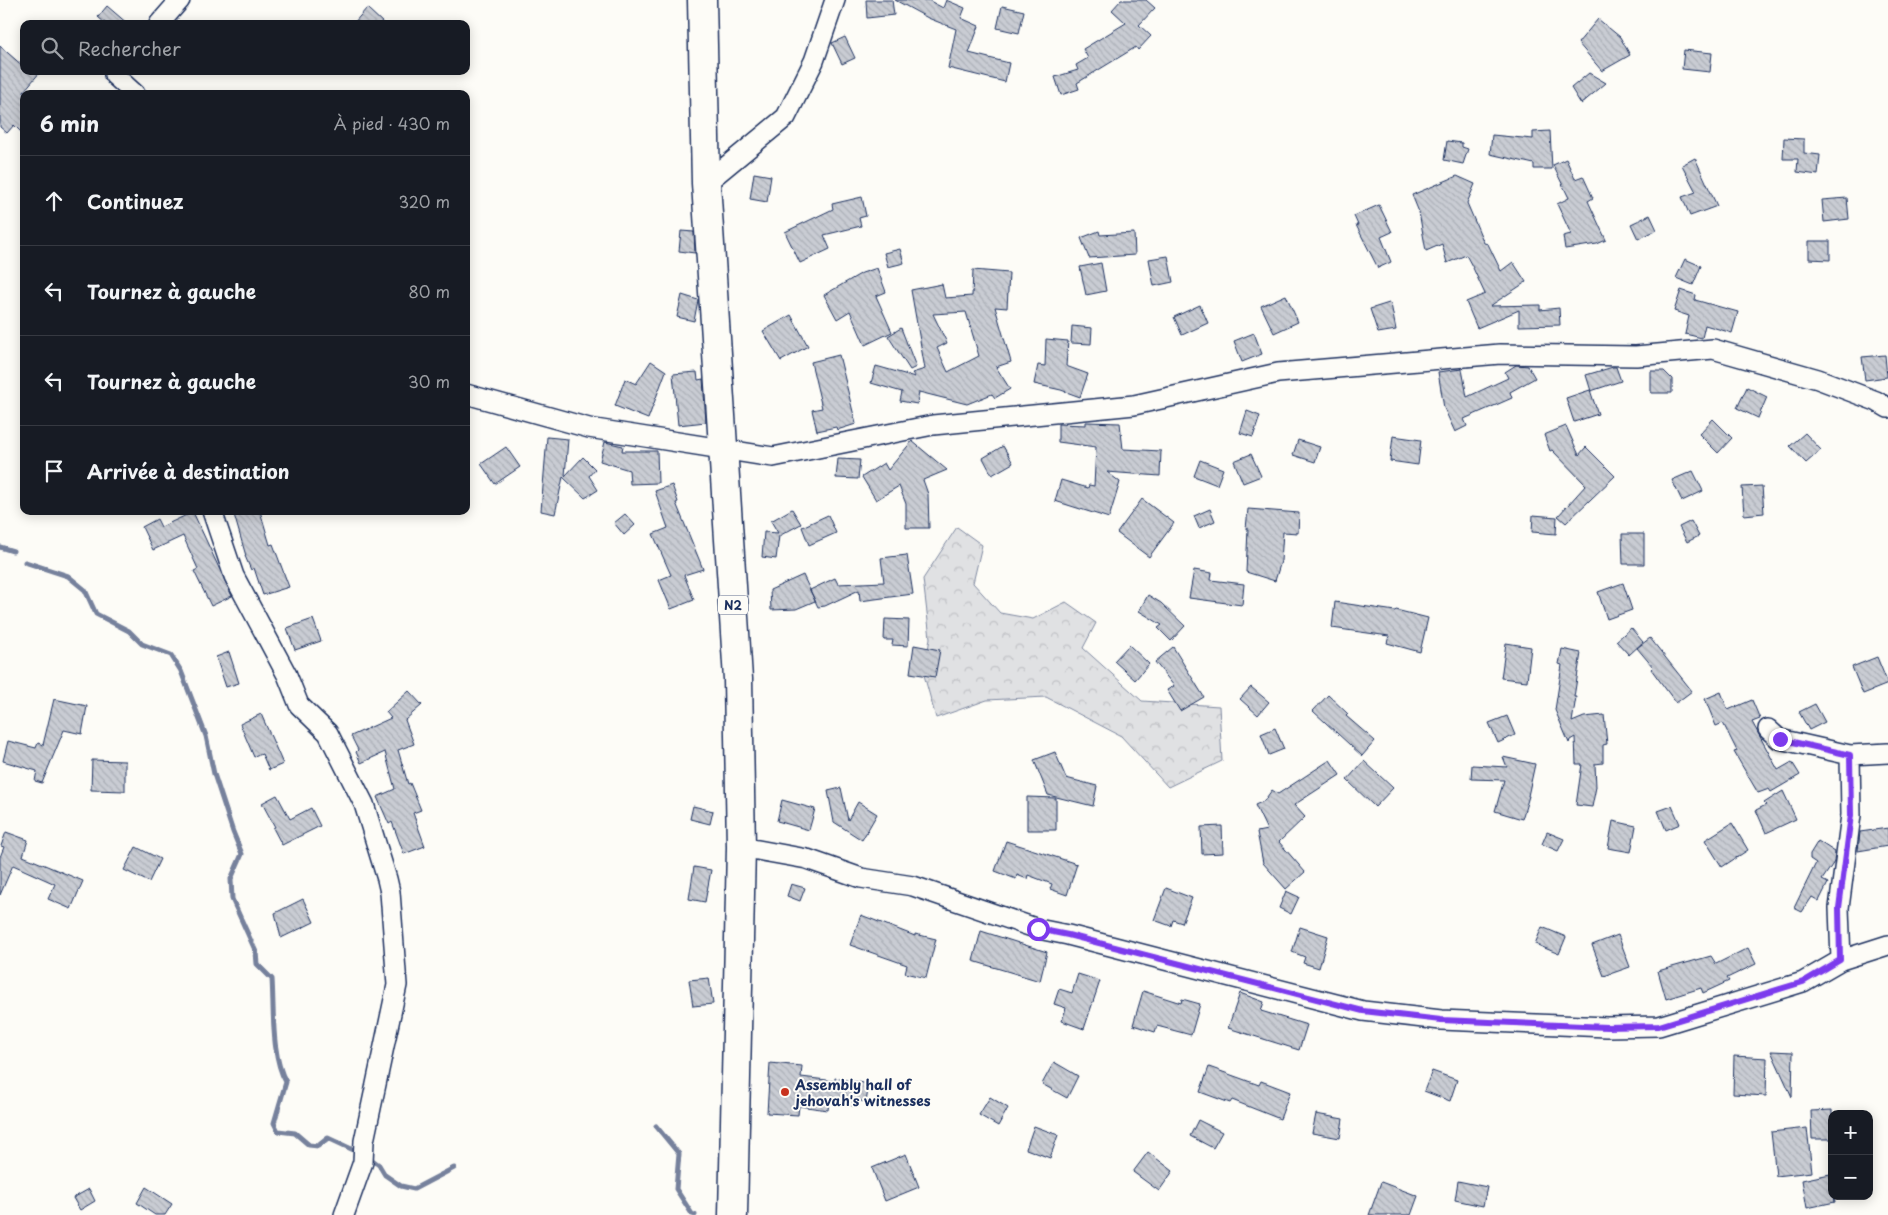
<!DOCTYPE html>
<html lang="fr">
<meta charset="utf-8">
<style>
body{margin:0;font-family:"Playpen Sans",sans-serif;background:#20242c;color:#f1f3f6}
.controls{position:absolute;right:15px;bottom:15px;display:grid;overflow:hidden;border-radius:10px;box-shadow:0 2px 12px #0003}
.controls button{width:45px;height:45px;display:grid;place-items:center;padding:0;border:0;border-bottom:1px solid #363941;background:#171b24;color:#f1f3f6;font:25px sans-serif}
.stop{position:absolute;width:15px;height:15px;margin:-11px;border:4px solid #7c3aed;border-radius:50%;background:#fff}
.stop.end{background:#7c3aed;border-color:#fff;box-shadow:0 1px 5px #0008}
.list{margin:0;padding:0;list-style:none}
h2{display:flex;justify-content:space-between;align-items:center;height:65px;margin:0;padding:0 20px;font-size:21px}
h2 small{font-size:16px;font-weight:400;color:#9ea1a6}
.list li{display:grid;grid-template-columns:32px 1fr auto;gap:15px;align-items:center;box-sizing:border-box;height:90px;padding:0 20px;border-top:1px solid #363941}
.list b{display:block;font-size:19px;white-space:nowrap}
.list em{font-size:16px;font-style:normal;color:#9ea1a6}
.icon{flex:none;width:28px;height:28px;fill:none;stroke:currentColor;stroke-width:2;stroke-linecap:round;stroke-linejoin:round}
.map{position:relative;flex:none;width:1888px;height:1215px;overflow:hidden}
.search{position:absolute;background:#171b24;box-shadow:0 2px 12px #0003;left:20px;top:20px;width:450px;height:55px;display:flex;align-items:center;gap:12px;box-sizing:border-box;padding:0 18px;border-radius:10px;color:#9ea1a6;font-size:19px}
.panel{position:absolute;background:#171b24;box-shadow:0 2px 12px #0003;left:20px;top:90px;width:450px;height:425px;border-radius:10px}
.map>svg:first-child{display:block}
</style>
<div class="map">
<svg width="1888" height="1215" viewBox="0 0 1888 1215">
<defs>
<pattern id="forest-crowns" width="20" height="18" patternUnits="userSpaceOnUse" patternTransform="scale(1.25)"><rect width="20" height="18" fill="#e0e1e3"/><path d="M2 6a3 3 0 1 1 6 0M12 15a3 3 0 1 1 6 0" fill="none" stroke="#c0c1c5"/></pattern>
<pattern id="building-back-hatch" width="6" height="6" patternUnits="userSpaceOnUse" patternTransform="scale(1.25)"><rect width="6" height="6" fill="#c9ccd3"/><path d="M-1 5l2 2M0 0l6 6M5-1l2 2" fill="none" stroke="#acb0b8"/></pattern>
</defs>
<rect width="100%" height="100%" fill="#fdfcf7"/>
<filter id="ink" filterUnits="userSpaceOnUse"><feTurbulence type="fractalNoise" baseFrequency=".02" numOctaves="2"/><feDisplacementMap in="SourceGraphic" scale="10" xChannelSelector="R" yChannelSelector="G"/><feConvolveMatrix kernelMatrix="1 2 1 2 8 2 1 2 1" color-interpolation-filters="sRGB"/></filter>
<g filter="url(#ink)">
<path fill="url(#forest-crowns)" stroke="#7e88a0" d="M 957,527 L 982,545 L 973,583 L 1000,613 L 1033,619 L 1066,602 L 1096,623 L 1083,648 L 1142,701 L 1219,706 L 1222,761 L 1168,787 L 1121,736 L 1046,697 L 987,700 L 936,718 L 924,675 L 930,638 L 923,579 Z"/>
<g fill="none" stroke-linecap="round" stroke-linejoin="round">
<path stroke="#76819c" stroke-width="5" d="M 0,547 L 13,551
M 25,562 L 68,576 L 85,590 L 96,614 L 129,631 L 142,644 L 171,655 L 181,671 L 206,736 L 214,774 L 233,832 L 242,854 L 231,879 L 232,899 L 256,952 L 257,964 L 272,979 C 274,1008 271,1057 286,1082 L 274,1123 L 278,1131 L 295,1133 L 309,1145 L 318,1146 L 328,1138 L 358,1152
M 656,1126 L 679,1154 L 676,1189 L 692,1214 L 695,1215
M 367,1156 L 379,1165 L 385,1175 L 401,1186 L 414,1189 L 454,1168"/>
</g>
<path fill="url(#building-back-hatch)" stroke="#1b2f5e" fill-rule="evenodd" d="M 866,0 L 892,0 L 894,15 L 867,18 Z
M 895,0 L 928,0 L 943,8 L 946,0 L 965,8 L 961,18 L 979,26 L 969,53 L 1009,63 L 1005,82 L 948,68 L 956,29 L 928,18 Z
M 1121,0 L 1146,0 L 1155,8 L 1139,25 L 1151,36 L 1138,50 L 1136,47 L 1077,83 L 1079,89 L 1061,95 L 1055,77 L 1078,70 L 1076,65 L 1088,58 L 1083,49 L 1126,23 L 1112,10 Z
M 107,6 L 128,24 L 106,24 L 98,17 Z
M 1002,6 L 1024,11 L 1019,33 L 997,28 Z
M 367,8 L 384,24 L 353,24 Z
M 1598,19 L 1620,37 L 1630,55 L 1602,71 L 1578,43 Z
M 845,37 L 855,58 L 842,64 L 832,43 Z
M 0,46 L 24,67 L 24,71 L 41,71 L 24,91 L 24,135 L 14,125 L 7,133 L 0,127 Z
M 1684,50 L 1712,53 L 1710,72 L 1682,69 Z
M 1589,73 L 1606,83 L 1581,104 L 1571,88 Z
M 1550,131 L 1552,169 L 1534,169 L 1534,164 L 1490,154 L 1492,135 L 1533,139 L 1533,132 Z
M 1784,138 L 1804,139 L 1804,153 L 1820,155 L 1818,175 L 1797,172 L 1798,159 L 1783,159 Z
M 1447,141 L 1462,143 L 1462,147 L 1468,149 L 1463,164 L 1444,160 Z
M 1695,158 L 1717,206 L 1690,216 L 1682,197 L 1696,192 L 1682,165 Z
M 1566,159 L 1575,179 L 1583,176 L 1593,198 L 1588,201 L 1606,240 L 1597,244 L 1565,249 L 1563,236 L 1571,234 L 1557,204 L 1569,198 L 1553,165 Z
M 754,173 L 771,176 L 767,202 L 750,199 Z
M 1457,176 L 1475,184 L 1467,203 L 1484,243 L 1488,244 L 1501,271 L 1513,262 L 1526,282 L 1490,306 L 1540,305 L 1540,310 L 1559,308 L 1560,325 L 1519,326 L 1519,310 L 1477,328 L 1466,302 L 1485,294 L 1473,268 L 1466,255 L 1447,263 L 1442,244 L 1426,251 L 1419,212 L 1412,195 Z
M 862,197 L 866,216 L 859,218 L 861,226 L 824,235 L 830,249 L 800,263 L 785,232 L 833,209 L 832,204 Z
M 1847,198 L 1849,219 L 1824,222 L 1822,200 Z
M 1379,205 L 1392,232 L 1381,237 L 1391,262 L 1378,268 L 1356,225 L 1358,225 L 1354,216 Z
M 1650,215 L 1657,230 L 1638,239 L 1631,224 Z
M 681,231 L 694,232 L 695,253 L 679,251 Z
M 1099,231 L 1100,235 L 1134,233 L 1135,255 L 1089,258 L 1081,238 Z
M 1809,241 L 1830,241 L 1830,260 L 1809,259 Z
M 900,249 L 904,263 L 888,267 L 884,253 Z
M 1168,256 L 1173,282 L 1154,286 L 1149,259 Z
M 1685,259 L 1701,266 L 1693,285 L 1676,278 Z
M 1101,263 L 1106,291 L 1086,295 L 1080,267 Z
M 877,268 L 886,292 L 876,296 L 892,332 L 865,345 L 850,311 L 837,319 L 824,295 L 862,273 Z
M 973,270 L 1009,273 L 1007,308 L 995,307 L 1011,362 L 996,367 L 1010,389 L 995,398 L 992,394 L 967,404 L 919,392 L 917,404 L 900,401 L 902,392 L 871,383 L 876,366 L 915,377 L 912,373 L 925,369 L 911,290 L 942,284 L 945,298 L 972,296 ZM 966,312 L 979,356 L 948,372 L 937,348 L 947,343 L 933,314 Z
M 1681,290 L 1696,295 L 1695,300 L 1738,312 L 1732,333 L 1705,325 L 1702,338 L 1685,334 L 1689,316 L 1674,311 Z
M 682,295 L 698,300 L 694,321 L 677,317 Z
M 1286,295 L 1298,322 L 1274,333 L 1261,306 Z
M 1389,303 L 1391,304 L 1396,330 L 1378,333 L 1370,309 Z
M 1200,305 L 1208,323 L 1182,335 L 1174,317 Z
M 791,315 L 808,346 L 781,361 L 763,331 Z
M 1072,326 L 1092,328 L 1091,344 L 1071,343 Z
M 901,328 L 916,367 L 910,370 L 888,336 Z
M 1254,333 L 1262,354 L 1242,362 L 1234,341 Z
M 1046,339 L 1068,341 L 1066,366 L 1088,374 L 1080,397 L 1061,390 L 1034,384 L 1038,365 L 1045,366 Z
M 839,355 L 856,424 L 837,430 L 836,427 L 817,431 L 812,410 L 822,408 L 811,362 Z
M 1885,355 L 1887,377 L 1865,380 L 1862,357 Z
M 651,361 L 666,371 L 648,419 L 615,406 L 625,379 L 636,384 Z
M 1516,365 L 1528,366 L 1535,378 L 1510,392 L 1512,398 L 1464,419 L 1467,426 L 1455,432 L 1444,408 L 1438,372 L 1462,369 L 1467,397 L 1508,378 L 1505,372 Z
M 1613,367 L 1616,367 L 1621,381 L 1591,391 L 1586,375 Z
M 1651,371 L 1664,371 L 1672,379 L 1672,393 L 1651,393 Z
M 697,372 L 698,380 L 703,379 L 706,422 L 678,425 L 673,374 Z
M 1747,387 L 1767,397 L 1758,418 L 1737,408 Z
M 1590,390 L 1598,414 L 1574,422 L 1566,398 Z
M 1247,411 L 1260,416 L 1253,437 L 1240,433 Z
M 1713,419 L 1732,438 L 1718,453 L 1699,434 Z
M 1086,422 L 1120,423 L 1123,449 L 1161,451 L 1160,476 L 1107,472 L 1120,482 L 1109,518 L 1055,501 L 1061,480 L 1088,488 L 1089,485 L 1094,486 L 1096,447 L 1058,442 L 1058,424 L 1086,425 Z
M 1566,426 L 1579,455 L 1586,447 L 1615,476 L 1566,523 L 1558,516 L 1586,485 L 1552,450 L 1550,451 L 1544,435 Z
M 1805,433 L 1821,450 L 1806,463 L 1790,446 Z
M 1393,436 L 1421,440 L 1418,465 L 1390,461 Z
M 547,437 L 568,439 L 565,476 L 583,457 L 595,469 L 589,476 L 598,490 L 585,498 L 563,477 L 555,514 L 541,511 Z
M 1298,440 L 1320,447 L 1315,462 L 1293,455 Z
M 912,441 L 947,470 L 923,480 L 928,494 L 929,528 L 906,528 L 906,504 L 899,486 L 876,500 L 862,477 L 884,463 L 888,470 Z
M 605,442 L 623,446 L 622,451 L 657,451 L 658,483 L 630,484 L 629,470 L 600,461 Z
M 1003,446 L 1013,463 L 992,475 L 983,458 Z
M 506,447 L 520,467 L 495,484 L 481,464 Z
M 1251,454 L 1261,476 L 1243,483 L 1234,461 Z
M 838,459 L 860,460 L 858,479 L 836,478 Z
M 1200,460 L 1223,469 L 1217,485 L 1194,476 Z
M 1693,471 L 1703,491 L 1682,501 L 1672,480 Z
M 672,485 L 678,502 L 676,503 L 703,569 L 684,575 L 694,600 L 671,609 L 659,580 L 671,575 L 653,534 L 668,528 L 655,491 Z
M 1762,486 L 1764,513 L 1744,515 L 1742,487 Z
M 1142,499 L 1174,523 L 1149,557 L 1117,533 Z
M 792,509 L 801,524 L 779,536 L 776,559 L 762,557 L 764,532 L 778,533 L 771,521 Z
M 1210,509 L 1215,521 L 1199,528 L 1194,516 Z
M 1248,509 L 1299,513 L 1298,533 L 1283,532 L 1281,561 L 1275,581 L 1246,572 L 1248,529 L 1246,529 Z
M 233,511 L 260,511 L 270,545 L 273,544 L 289,587 L 263,595 L 254,568 L 251,570 L 245,556 L 246,556 Z
M 193,512 L 232,596 L 211,606 L 194,571 L 198,569 L 183,536 L 153,550 L 142,527 L 157,519 L 161,527 Z
M 625,514 L 635,525 L 624,535 L 614,523 Z
M 828,515 L 836,533 L 809,545 L 802,527 Z
M 1533,515 L 1557,517 L 1556,534 L 1532,532 Z
M 1691,521 L 1699,536 L 1687,542 L 1679,527 Z
M 1622,534 L 1644,534 L 1644,564 L 1623,564 Z
M 907,555 L 913,594 L 860,601 L 859,590 L 825,606 L 818,607 L 810,590 L 835,578 L 838,584 L 884,582 L 881,558 Z
M 1194,570 L 1212,573 L 1211,580 L 1244,584 L 1242,605 L 1189,598 Z
M 803,575 L 815,601 L 796,609 L 771,610 L 770,590 Z
M 1623,583 L 1632,610 L 1607,619 L 1598,592 Z
M 1148,595 L 1161,603 L 1185,626 L 1171,641 L 1158,628 L 1162,625 L 1139,611 Z
M 1335,602 L 1395,611 L 1396,610 L 1428,618 L 1420,652 L 1387,643 L 1389,636 L 1332,628 Z
M 313,619 L 321,641 L 295,650 L 287,628 Z
M 885,619 L 909,620 L 908,646 L 892,645 L 893,640 L 884,640 Z
M 1631,628 L 1643,642 L 1629,655 L 1616,641 Z
M 1650,638 L 1692,691 L 1676,703 L 1651,669 L 1653,667 L 1637,648 Z
M 1506,643 L 1531,647 L 1527,681 L 1501,678 Z
M 914,645 L 940,650 L 935,677 L 910,673 Z
M 1129,645 L 1149,664 L 1135,680 L 1114,661 Z
M 1173,647 L 1204,697 L 1180,711 L 1167,690 L 1174,686 L 1155,662 Z
M 1562,649 L 1581,653 L 1574,697 L 1576,697 L 1572,722 L 1584,717 L 1604,715 L 1607,744 L 1603,745 L 1603,763 L 1595,764 L 1596,787 L 1592,807 L 1576,805 L 1582,764 L 1576,764 L 1575,737 L 1570,740 L 1569,743 L 1555,710 L 1562,665 L 1559,664 Z
M 229,652 L 239,683 L 226,687 L 216,657 Z
M 1877,657 L 1888,684 L 1863,694 L 1852,667 Z
M 1251,687 L 1269,702 L 1258,715 L 1240,699 Z
M 409,691 L 422,705 L 405,720 L 414,744 L 398,750 L 408,784 L 410,783 L 421,810 L 413,813 L 425,846 L 404,854 L 392,822 L 389,824 L 377,797 L 395,789 L 385,752 L 361,763 L 356,752 L 358,750 L 351,736 L 391,718 L 386,712 Z
M 1721,692 L 1728,710 L 1752,700 L 1760,719 L 1752,722 L 1778,770 L 1792,762 L 1800,775 L 1771,792 L 1769,789 L 1758,793 L 1734,752 L 1737,751 L 1723,723 L 1716,726 L 1705,699 Z
M 1328,695 L 1348,714 L 1346,716 L 1375,741 L 1362,756 L 1313,711 Z
M 54,699 L 87,706 L 82,734 L 64,730 L 42,783 L 35,781 L 37,771 L 3,761 L 8,741 L 36,748 L 38,743 L 43,745 Z
M 1815,704 L 1825,722 L 1809,730 L 1799,712 Z
M 261,714 L 283,764 L 269,770 L 262,754 L 254,757 L 240,724 Z
M 1507,716 L 1515,735 L 1498,743 L 1489,723 Z
M 1275,728 L 1284,749 L 1269,755 L 1261,734 Z
M 1055,752 L 1066,778 L 1097,786 L 1093,806 L 1048,795 L 1034,760 Z
M 1503,757 L 1535,764 L 1528,796 L 1529,796 L 1522,819 L 1495,811 L 1504,780 L 1471,779 L 1472,765 L 1507,767 Z
M 92,760 L 125,761 L 125,791 L 91,790 Z
M 1330,760 L 1340,775 L 1294,805 L 1305,817 L 1279,842 L 1305,872 L 1286,889 L 1263,863 L 1257,832 L 1267,830 L 1255,805 L 1264,801 L 1272,790 L 1278,794 Z
M 1364,761 L 1393,788 L 1375,807 L 1347,780 Z
M 841,788 L 848,820 L 858,802 L 877,814 L 862,840 L 834,822 L 828,791 Z
M 1783,791 L 1796,819 L 1766,833 L 1756,810 L 1766,805 L 1764,803 Z
M 277,795 L 290,819 L 311,808 L 320,826 L 282,845 L 273,828 L 275,827 L 262,803 Z
M 1027,797 L 1056,798 L 1056,830 L 1027,830 Z
M 782,800 L 815,809 L 809,830 L 777,821 Z
M 693,806 L 713,811 L 710,824 L 690,819 Z
M 1672,806 L 1680,824 L 1666,830 L 1658,811 Z
M 1613,821 L 1636,826 L 1631,852 L 1608,848 Z
M 1732,823 L 1748,850 L 1722,867 L 1705,840 Z
M 1222,826 L 1223,853 L 1202,854 L 1201,827 Z
M 1888,828 L 1888,846 L 1858,851 L 1860,832 Z
M 6,832 L 28,840 L 23,856 L 83,881 L 71,909 L 48,899 L 55,884 L 13,865 L 0,895 L 0,857 L 4,847 L 1,846 Z
M 1547,832 L 1564,839 L 1558,851 L 1542,844 Z
M 1006,841 L 1077,864 L 1067,895 L 1050,889 L 1052,884 L 1028,875 L 1027,879 L 1017,875 L 1016,879 L 995,871 Z
M 1818,841 L 1835,852 L 1834,862 L 1822,880 L 1828,883 L 1819,901 L 1812,897 L 1802,912 L 1794,908 L 1816,863 L 1810,859 L 1810,854 Z
M 136,847 L 160,859 L 149,882 L 124,870 Z
M 694,867 L 711,870 L 705,902 L 689,899 Z
M 791,884 L 805,888 L 800,901 L 787,896 Z
M 1166,888 L 1192,898 L 1182,923 L 1173,920 L 1171,926 L 1154,920 Z
M 1286,891 L 1299,897 L 1291,914 L 1279,908 Z
M 303,899 L 314,922 L 281,938 L 275,913 Z
M 861,915 L 915,936 L 915,934 L 936,939 L 926,978 L 905,973 L 907,965 L 850,945 Z
M 1300,927 L 1328,936 L 1319,968 L 1303,963 L 1305,957 L 1292,952 Z
M 1542,927 L 1566,937 L 1559,954 L 1535,944 Z
M 981,931 L 1047,952 L 1040,981 L 973,961 Z
M 1618,935 L 1630,967 L 1604,976 L 1592,945 Z
M 1748,948 L 1756,964 L 1727,978 L 1729,981 L 1703,993 L 1701,988 L 1666,999 L 1658,971 L 1711,956 L 1716,964 Z
M 1078,974 L 1100,981 L 1084,1029 L 1062,1021 L 1066,1008 L 1054,1004 L 1059,989 L 1072,993 Z
M 709,978 L 713,1004 L 693,1006 L 689,980 Z
M 1143,991 L 1181,1003 L 1182,999 L 1200,1004 L 1191,1035 L 1157,1026 L 1155,1032 L 1133,1025 Z
M 1240,993 L 1264,1002 L 1261,1011 L 1307,1025 L 1299,1050 L 1228,1028 Z
M 1771,1051 L 1793,1052 L 1792,1097 Z
M 1734,1056 L 1767,1058 L 1766,1096 L 1733,1094 Z
M 1054,1062 L 1078,1076 L 1067,1098 L 1042,1084 Z
M 770,1063 L 802,1066 L 801,1077 L 835,1081 L 835,1078 L 869,1084 L 866,1102 L 855,1100 L 854,1106 L 829,1102 L 828,1110 L 799,1106 L 798,1115 L 767,1113 Z
M 1209,1067 L 1259,1085 L 1261,1081 L 1290,1092 L 1280,1119 L 1232,1100 L 1230,1103 L 1200,1092 Z
M 1432,1071 L 1457,1080 L 1450,1101 L 1424,1091 Z
M 990,1097 L 1008,1108 L 998,1126 L 979,1115 Z
M 1832,1110 L 1832,1139 L 1812,1139 L 1811,1111 Z
M 1316,1114 L 1343,1119 L 1340,1138 L 1312,1133 Z
M 1198,1120 L 1222,1132 L 1213,1148 L 1190,1136 Z
M 1034,1126 L 1058,1135 L 1050,1158 L 1026,1149 Z
M 1807,1128 L 1812,1172 L 1776,1176 L 1771,1132 Z
M 1148,1152 L 1173,1171 L 1159,1191 L 1133,1172 Z
M 906,1154 L 919,1187 L 885,1201 L 872,1168 Z
M 1830,1174 L 1832,1196 L 1834,1196 L 1835,1202 L 1807,1208 L 1802,1180 Z
M 1458,1181 L 1487,1187 L 1483,1206 L 1455,1200 Z
M 1381,1182 L 1418,1196 L 1411,1215 L 1369,1215 Z
M 146,1187 L 172,1204 L 165,1215 L 155,1215 L 137,1203 Z
M 89,1189 L 95,1201 L 80,1210 L 73,1198 Z"/>
<g fill="none" stroke-linecap="round" stroke-linejoin="round">
<defs>
<path id="street" d="M 159,24 L 180,0
M 117,71 L 114,75 L 135,94
M 706,183 L 786,117 L 814,61 L 835,0
M 466,394 L 589,428 L 773,457 L 933,425 L 1134,405 L 1278,373 L 1500,354 L 1636,356 L 1713,349 L 1818,379 L 1876,401 L 1888,408
M 212,511 L 234,576 L 287,675 L 299,705 L 328,733 L 364,804 L 387,879 L 390,892 L 397,985 L 364,1141 L 363,1162 L 344,1215
M 1768,729 L 1779,739 L 1850,755 L 1888,753
M 741,847 L 807,859 L 861,878 L 913,886 L 1038,929 L 1068,935 L 1363,1011 L 1441,1020 L 1607,1027 L 1659,1026 L 1803,982 L 1841,960 L 1888,945
M 1841,960 L 1839,908 L 1851,815 L 1850,755"/>
<path id="highway" d="M 702,0 L 706,183 L 738,679 L 741,847 L 733,1215"/>
</defs>
<use href="#street" stroke="#1b2f5e" stroke-width="22"/>
<use href="#highway" stroke="#1b2f5e" stroke-width="31"/>
<use href="#street" stroke="#fdfcf7" stroke-width="19"/>
<use href="#highway" stroke="#fdfcf7" stroke-width="28"/>
</g>
</g>
<g fill="none" stroke-linecap="round" stroke-linejoin="round" filter="url(#ink)">
<path stroke="#7c3aed" stroke-width="6" d="M 1038,929 L 1068,935 L 1363,1011 L 1441,1020 L 1607,1027 L 1659,1026 L 1803,982 L 1840,960 L 1839,908 L 1851,815 L 1850,755 L 1780,739"/>
</g>
<circle fill="#c8321e" stroke="#fdfcf7" stroke-width="2" cx="785" cy="1092" r="5"/>
<g text-anchor="middle" dominant-baseline="central" stroke-width="4" stroke-linejoin="round" paint-order="stroke">
<rect fill="#fdfcf7" stroke="#5f6c8c" stroke-width="1" x="718" y="595.5" width="30" height="19" rx="4"/>
<g font-size="12" font-weight="bold" fill="#1b2f5e">
<text x="733" y="605">N2</text>
</g>
<g font-size="14" font-weight="bold" fill="#1b2f5e" stroke="#fdfcf7" text-anchor="start">
<text x="795" y="1084">Assembly hall of<tspan x="795" dy="16">jehovah's witnesses</tspan></text>
</g>
</g>
</svg>
<div class="controls">
<button>+</button>
<button>−</button>
</div>
<div class="stop" style="left:1038px;top:929px"></div>
<div class="stop end" style="left:1780px;top:739px"></div>
<div class="search"><svg class="icon" aria-label="search" viewBox="0 0 24 24"><circle cx="10" cy="10" r="6"/><path d="M15 15l6 6"/></svg>Rechercher</div>
<section class="panel">
<h2>6 min<small>À pied · 430 m</small></h2>
<ul class="list">
<li><svg class="icon" aria-label="ahead" viewBox="0 0 24 24"><path d="M12 20V5M6 11l6-6 6 6"/></svg><div><b>Continuez</b></div><em>320 m</em></li>
<li><svg class="icon" aria-label="left" viewBox="0 0 24 24"><path d="M17 20v-9H6M10 6l-5 5 5 5"/></svg><div><b>Tournez à gauche</b></div><em>80 m</em></li>
<li><svg class="icon" aria-label="left" viewBox="0 0 24 24"><path d="M17 20v-9H6M10 6l-5 5 5 5"/></svg><div><b>Tournez à gauche</b></div><em>30 m</em></li>
<li><svg class="icon" aria-label="arrive" viewBox="0 0 24 24"><path d="M6 21V4h12l-3 4 3 4H6"/></svg><div><b>Arrivée à destination</b></div></li>
</ul>
</section>
</div>
